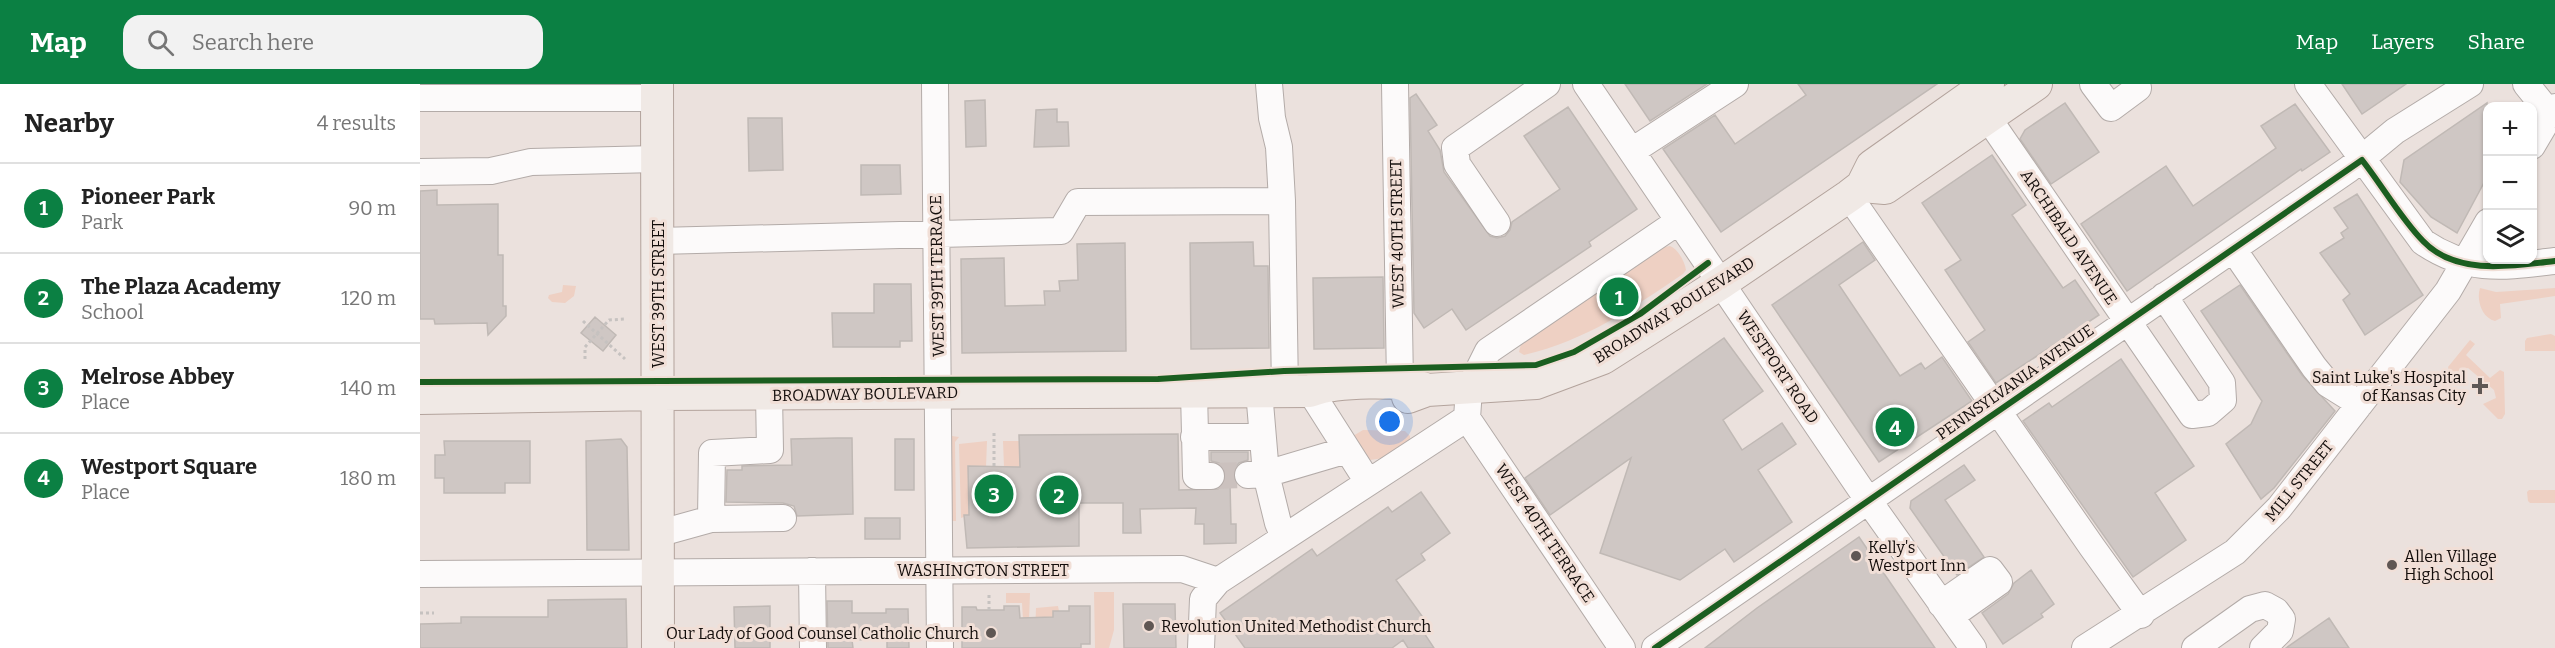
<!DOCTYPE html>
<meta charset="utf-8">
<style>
body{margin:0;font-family:Bitter,serif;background:#f2f2f2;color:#222}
.controls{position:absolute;right:18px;top:18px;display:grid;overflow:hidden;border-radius:12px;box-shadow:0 2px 4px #0004}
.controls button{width:54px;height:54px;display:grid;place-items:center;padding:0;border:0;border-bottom:2px solid #e0e0e0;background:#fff;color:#222;font:30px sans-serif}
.you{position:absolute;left:970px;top:338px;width:21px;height:21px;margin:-15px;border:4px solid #fff;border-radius:50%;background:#1a73e8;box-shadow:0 0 0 9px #1a73e833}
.badge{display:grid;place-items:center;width:39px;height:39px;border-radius:50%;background:#0b8043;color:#fff;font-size:20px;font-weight:700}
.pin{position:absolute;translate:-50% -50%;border:3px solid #fff;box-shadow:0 2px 6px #0006}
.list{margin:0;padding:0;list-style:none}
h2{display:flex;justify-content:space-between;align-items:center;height:78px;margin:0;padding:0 24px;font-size:26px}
h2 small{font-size:20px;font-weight:400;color:#767676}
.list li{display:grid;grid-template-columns:39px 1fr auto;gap:18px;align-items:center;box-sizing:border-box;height:90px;padding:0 24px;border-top:2px solid #e0e0e0}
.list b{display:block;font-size:22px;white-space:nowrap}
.list p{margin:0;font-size:20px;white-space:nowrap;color:#767676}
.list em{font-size:20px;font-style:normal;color:#767676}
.icon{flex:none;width:33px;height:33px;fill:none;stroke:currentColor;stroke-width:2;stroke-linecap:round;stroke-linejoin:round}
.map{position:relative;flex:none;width:2135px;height:564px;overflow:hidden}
header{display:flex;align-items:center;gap:36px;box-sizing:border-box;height:84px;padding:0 30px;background:#0b8043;color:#fff}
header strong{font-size:28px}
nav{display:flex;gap:33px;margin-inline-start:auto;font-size:21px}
.search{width:420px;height:54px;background:#f2f2f2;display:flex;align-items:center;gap:15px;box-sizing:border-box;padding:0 21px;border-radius:18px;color:#767676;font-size:22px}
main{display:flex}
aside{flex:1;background:#fff}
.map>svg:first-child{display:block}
</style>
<header>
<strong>Map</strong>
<div class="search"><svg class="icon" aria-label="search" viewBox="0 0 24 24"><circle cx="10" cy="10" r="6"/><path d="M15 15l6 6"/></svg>Search here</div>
<nav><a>Map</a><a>Layers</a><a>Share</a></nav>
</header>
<main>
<aside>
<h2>Nearby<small>4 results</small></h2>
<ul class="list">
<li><span class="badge">1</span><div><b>Pioneer Park</b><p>Park</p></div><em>90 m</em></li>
<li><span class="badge">2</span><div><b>The Plaza Academy</b><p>School</p></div><em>120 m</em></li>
<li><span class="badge">3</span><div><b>Melrose Abbey</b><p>Place</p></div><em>140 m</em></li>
<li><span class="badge">4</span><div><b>Westport Square</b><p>Place</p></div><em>180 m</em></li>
</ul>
</aside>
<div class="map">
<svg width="2135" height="564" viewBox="0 0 2135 564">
<rect width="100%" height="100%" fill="#ebe1dd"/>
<path fill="#eed0c3" d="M 1250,162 C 1258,165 1265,178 1266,186 L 1263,190 C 1211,225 1167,256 1104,271 L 1099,268 L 1101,260 L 1245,163 Z
M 143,201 L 156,202 L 154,212 L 145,219 L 132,218 L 128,214 L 129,211 L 142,208 Z
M 2060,204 L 2076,208 L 2135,204 L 2135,212 L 2080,220 L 2081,234 L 2075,237 C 2062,234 2056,216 2060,204 Z
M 2131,250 L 2135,252 L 2135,267 L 2105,267 L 2105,257 L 2107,254 Z
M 2050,256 L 2055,260 L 2046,271 L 2070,294 L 2080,286 L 2084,288 L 2085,330 L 2082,335 L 2078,335 L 2063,320 L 2076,314 L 2074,306 L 2048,284 L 2032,289 L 2029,287 L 2028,283 Z
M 943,346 L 985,347 L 990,352 L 990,357 L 964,374 L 950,376 L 933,352 Z
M 532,352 L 539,353 L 535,358 L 536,437 L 530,437 Z
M 567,357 L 566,383 L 549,431 L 541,434 L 539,360 Z
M 583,357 L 599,357 L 600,383 L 584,383 Z
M 2109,406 L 2135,406 L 2135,419 L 2110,419 L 2108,417 L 2107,408 Z
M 674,508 L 694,508 L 694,546 L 689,564 L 675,564 Z
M 586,509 L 610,509 L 609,536 L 603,536 L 602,519 L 586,519 Z
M 638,522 L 639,527 L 633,527 L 633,533 L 615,551 L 616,524 Z"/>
<path fill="#cfc7c4" stroke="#c0b9b5" stroke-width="1.5" d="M 1205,0 L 1287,0 L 1230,37 Z
M 1378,0 L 1517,0 L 1301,148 L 1243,65 L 1295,31 L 1315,60 L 1386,11 Z
M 1922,0 L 1986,0 L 1942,30 Z
M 996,10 L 1017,41 L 1008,47 L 1020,66 L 1024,88 L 1070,152 L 1077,154 L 1085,152 L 1090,146 L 1092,138 L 1140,105 L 1104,52 L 1148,23 L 1217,125 L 1169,158 L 1171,162 L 1046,246 L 1032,225 L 1004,244 L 994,229 L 990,14 Z
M 565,16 L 566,62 L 546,63 L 545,17 Z
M 1645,19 L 1679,68 L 1631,100 L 1600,55 L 1605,46 Z
M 2067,19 L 2067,93 L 2037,149 L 2011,133 L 1980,98 L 1984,76 Z
M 1875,20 L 1910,68 L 1882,87 L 1881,85 L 1707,207 L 1661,140 L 1746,82 L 1773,122 L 1856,64 L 1841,42 Z
M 637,25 L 637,38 L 648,38 L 649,62 L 614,63 L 616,26 Z
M 328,34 L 362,34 L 363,86 L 329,87 Z
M 1572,71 L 1606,121 L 1592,131 L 1643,204 L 1655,196 L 1679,231 L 1576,299 L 1548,258 L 1565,246 L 1525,186 L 1541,176 L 1502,119 Z
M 441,81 L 480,81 L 481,110 L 441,111 Z
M 17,106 L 17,121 L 78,120 L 78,171 L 83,171 L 83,222 L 86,222 L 86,232 L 68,251 L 67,239 L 15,240 L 14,235 L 0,235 L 0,107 Z
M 1937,110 L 2003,211 L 1945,251 L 1923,216 L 1930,210 L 1900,169 L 1924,154 L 1921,149 L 1928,144 L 1914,124 Z
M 833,158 L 834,182 L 848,182 L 849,264 L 771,265 L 770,159 Z
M 1443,158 L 1455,176 L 1419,201 L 1480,292 L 1501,279 L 1505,285 L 1522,273 L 1552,317 L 1459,378 L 1352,221 Z
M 705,159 L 706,267 L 542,269 L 541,175 L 584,174 L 585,222 L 625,221 L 624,207 L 640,207 L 639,197 L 658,196 L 657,160 Z
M 963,193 L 964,264 L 894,265 L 893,194 Z
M 454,200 L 491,200 L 492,257 L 480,257 L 480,263 L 413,263 L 412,229 L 454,229 Z
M 1820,201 L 1882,291 L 1915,327 L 1854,404 L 1841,415 L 1806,360 L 1831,340 L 1842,317 L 1781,227 Z
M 175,233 L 196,251 L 183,267 L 161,249 Z
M 1304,254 L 1343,307 L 1303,336 L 1322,366 L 1362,339 L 1376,360 L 1338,386 L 1372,438 L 1314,478 L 1305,465 L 1260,496 L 1180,469 L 1211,374 L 1130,431 L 1105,394 Z
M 1701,275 L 1774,382 L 1735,409 L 1766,456 L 1713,493 L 1603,337 L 1629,319 L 1632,323 Z
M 758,350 L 759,406 L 798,405 L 804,400 L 806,391 L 799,379 L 791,377 L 791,368 L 828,368 L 828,376 L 819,379 L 814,385 L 813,392 L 816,400 L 810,400 L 811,440 L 816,440 L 816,459 L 784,460 L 784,440 L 775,440 L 776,424 L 720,425 L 721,449 L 703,449 L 703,419 L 659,419 L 659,462 L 547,464 L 544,431 L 549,431 L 548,382 L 600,383 L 599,351 Z
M 417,354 L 432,354 L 433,430 L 377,432 L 374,422 L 363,419 L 306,418 L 307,386 L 322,386 L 322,382 L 372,381 L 371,355 Z
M 201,355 L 207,363 L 209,466 L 167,466 L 166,357 Z
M 475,355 L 494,355 L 494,406 L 475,406 Z
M 24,357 L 110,357 L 110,399 L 85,399 L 85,409 L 24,409 L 24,394 L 15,394 L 15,371 L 25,371 Z
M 1544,381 L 1555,396 L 1525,416 L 1564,473 L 1537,491 L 1490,424 L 1491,417 Z
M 1001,408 L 1030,449 L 1001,470 L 1005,476 L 976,496 L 1007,539 L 1000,543 L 1014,564 L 988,564 L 983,556 L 972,564 L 825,564 L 800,529 L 892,465 L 897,472 L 968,423 L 972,428 Z
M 445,434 L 480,434 L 480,455 L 445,455 Z
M 1439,453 L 1515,564 L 1285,564 L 1337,524 Z
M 1611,486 L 1634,520 L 1621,530 L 1623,533 L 1583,560 L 1562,529 L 1588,510 L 1594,499 Z
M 206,515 L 207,564 L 0,564 L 0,540 L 41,539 L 41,533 L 128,533 L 128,516 Z
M 407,517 L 432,517 L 432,529 L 466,529 L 466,525 L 488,525 L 489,564 L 467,564 L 467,555 L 432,556 L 433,564 L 408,564 Z
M 703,520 L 755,520 L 756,564 L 704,564 Z
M 350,522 L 350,564 L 315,564 L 314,523 Z
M 584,522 L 599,522 L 600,534 L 633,533 L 633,527 L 649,527 L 649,522 L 670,522 L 670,560 L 661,560 L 661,564 L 542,564 L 542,523 L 556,523 L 557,526 L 584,526 Z
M 1909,534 L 1929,564 L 1866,564 Z"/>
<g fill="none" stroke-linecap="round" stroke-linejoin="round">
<path stroke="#cbc1be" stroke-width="26" stroke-dasharray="26 13" stroke-linecap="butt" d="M 791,392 L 828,391"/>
<defs>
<path id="minor" d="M 515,0 L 520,564
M 849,0 L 852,34 L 859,63 L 862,117 L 865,307
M 975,0 L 980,299
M 1166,0 L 1448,416 L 1553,564
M 1673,0 L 1691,24 L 1718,4
M 1888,0 L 2003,158 C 2049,189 2083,183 2135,177
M 2106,0 L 2131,31
M 0,14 L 237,14
M 1568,34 L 1772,331 L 1788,329 L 1803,316 L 1802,299 L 1744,212
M 2112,62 L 2135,23
M 1212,67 L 1315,0
M 0,88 L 71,87 L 111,78 L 237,75
M 1429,112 L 1672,463 L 1721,531
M 1077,139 L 1037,80 L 1035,64 L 1127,0
M 238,157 L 641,147 L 658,118 L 862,117
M 1813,165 L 1894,283 L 1908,300 L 1940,320
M 890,307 L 948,398
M 774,308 L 776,392 L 791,392
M 349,311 L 350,366 L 292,369 L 291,435 L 363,434
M 1047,334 L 1202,564
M 774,353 L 842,353
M 828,391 L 846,390 L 839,307
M 237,450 L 291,435
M 864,453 L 858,439 L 846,390 L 927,366
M 392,487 L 393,564
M 0,490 L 762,485 L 798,497
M 1521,520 L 1570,486 L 1579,498 L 1531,532
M 781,564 L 783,515 L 798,497 L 1047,334 L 1049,305 L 1068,267 L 1259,137
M 1235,564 L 1929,85 L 1975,47 L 2050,0
M 1665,564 L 1815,468 L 1859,424 L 2028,207 L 2068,138
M 1775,564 L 1830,525 L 1845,521 L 1856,527 L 1862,535 L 1860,547 L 1843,564"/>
<path id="major" d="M 237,0 L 238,564
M 1442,102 L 1465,104 L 1616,0
M 988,313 L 1007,306 L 1116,299 L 1183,274 L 1301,199 L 1429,112 L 1442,102 L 1452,82 L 1568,0
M 0,314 L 239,310 L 890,307 C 915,297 983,295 1007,306"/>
</defs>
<use href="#minor" stroke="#b3aba8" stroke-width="28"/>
<use href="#major" stroke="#b3a39c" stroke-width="34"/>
<path stroke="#c6c2c0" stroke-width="3" stroke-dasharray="3 3" stroke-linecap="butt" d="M 163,237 L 205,275
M 165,275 L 165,263 L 189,236 L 205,235
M 574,349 L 574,383
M 569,526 L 569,508
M 0,529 L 14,529"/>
<use href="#minor" stroke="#fcfafa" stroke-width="26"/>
<use href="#major" stroke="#f0e9e5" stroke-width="32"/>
<defs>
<path id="cycleway" d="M 0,298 L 738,295 L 864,287 L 1116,281 L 1154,268 L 1220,230 L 1288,179
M 1235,564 L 1942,76 C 1961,100 1982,136 2003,157 C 2036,192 2093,182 2135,177"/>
</defs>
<use href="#cycleway" stroke="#f1dfd7" stroke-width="10"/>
<use href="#cycleway" stroke="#1b5e20" stroke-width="6"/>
</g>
<g fill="#5f5754" stroke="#f1dfd7" stroke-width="2">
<path d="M2057 293h6v6h6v6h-6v6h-6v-6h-6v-6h6z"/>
<circle cx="1436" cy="472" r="6"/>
<circle cx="1972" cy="481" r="6"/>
<circle cx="729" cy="542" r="6"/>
<circle cx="571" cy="549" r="6"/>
</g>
<g text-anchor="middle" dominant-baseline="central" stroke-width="6" stroke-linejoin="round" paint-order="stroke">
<g font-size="16" fill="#130d0b" stroke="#f1dfd7">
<text transform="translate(977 150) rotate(-91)">WEST 40TH STREET</text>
<text transform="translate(1649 153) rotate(56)">ARCHIBALD AVENUE</text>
<text transform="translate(517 192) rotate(-91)">WEST 39TH TERRACE</text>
<text transform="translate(238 210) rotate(-90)">WEST 39TH STREET</text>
<text transform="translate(1254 226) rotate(-32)">BROADWAY BOULEVARD</text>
<text transform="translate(1358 283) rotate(56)">WESTPORT ROAD</text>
<text transform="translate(1595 298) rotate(-35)">PENNSYLVANIA AVENUE</text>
<text transform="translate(445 310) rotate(-1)">BROADWAY BOULEVARD</text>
<text transform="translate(1879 397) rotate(-51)">MILL STREET</text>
<text transform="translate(1125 449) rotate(56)">WEST 40TH TERRACE</text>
<text x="563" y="486">WASHINGTON STREET</text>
</g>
<g font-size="16" fill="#130d0b" stroke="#f1dfd7" text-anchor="start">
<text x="2046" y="293" text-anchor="end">Saint Luke's Hospital<tspan x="2046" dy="18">of Kansas City</tspan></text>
<text x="1448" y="463">Kelly's<tspan x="1448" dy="18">Westport Inn</tspan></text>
<text x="1984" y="472">Allen Village<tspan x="1984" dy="18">High School</tspan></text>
<text x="741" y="542">Revolution United Methodist Church</text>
<text x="559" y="549" text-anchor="end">Our Lady of Good Counsel Catholic Church</text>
</g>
</g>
</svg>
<div class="controls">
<button>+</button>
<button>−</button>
<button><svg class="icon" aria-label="layers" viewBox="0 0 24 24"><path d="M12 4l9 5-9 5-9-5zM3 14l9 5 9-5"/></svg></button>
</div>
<div class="you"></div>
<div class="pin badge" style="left:1199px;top:213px">1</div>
<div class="pin badge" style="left:639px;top:411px">2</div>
<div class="pin badge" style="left:574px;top:410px">3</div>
<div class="pin badge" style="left:1475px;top:343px">4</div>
</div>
</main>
